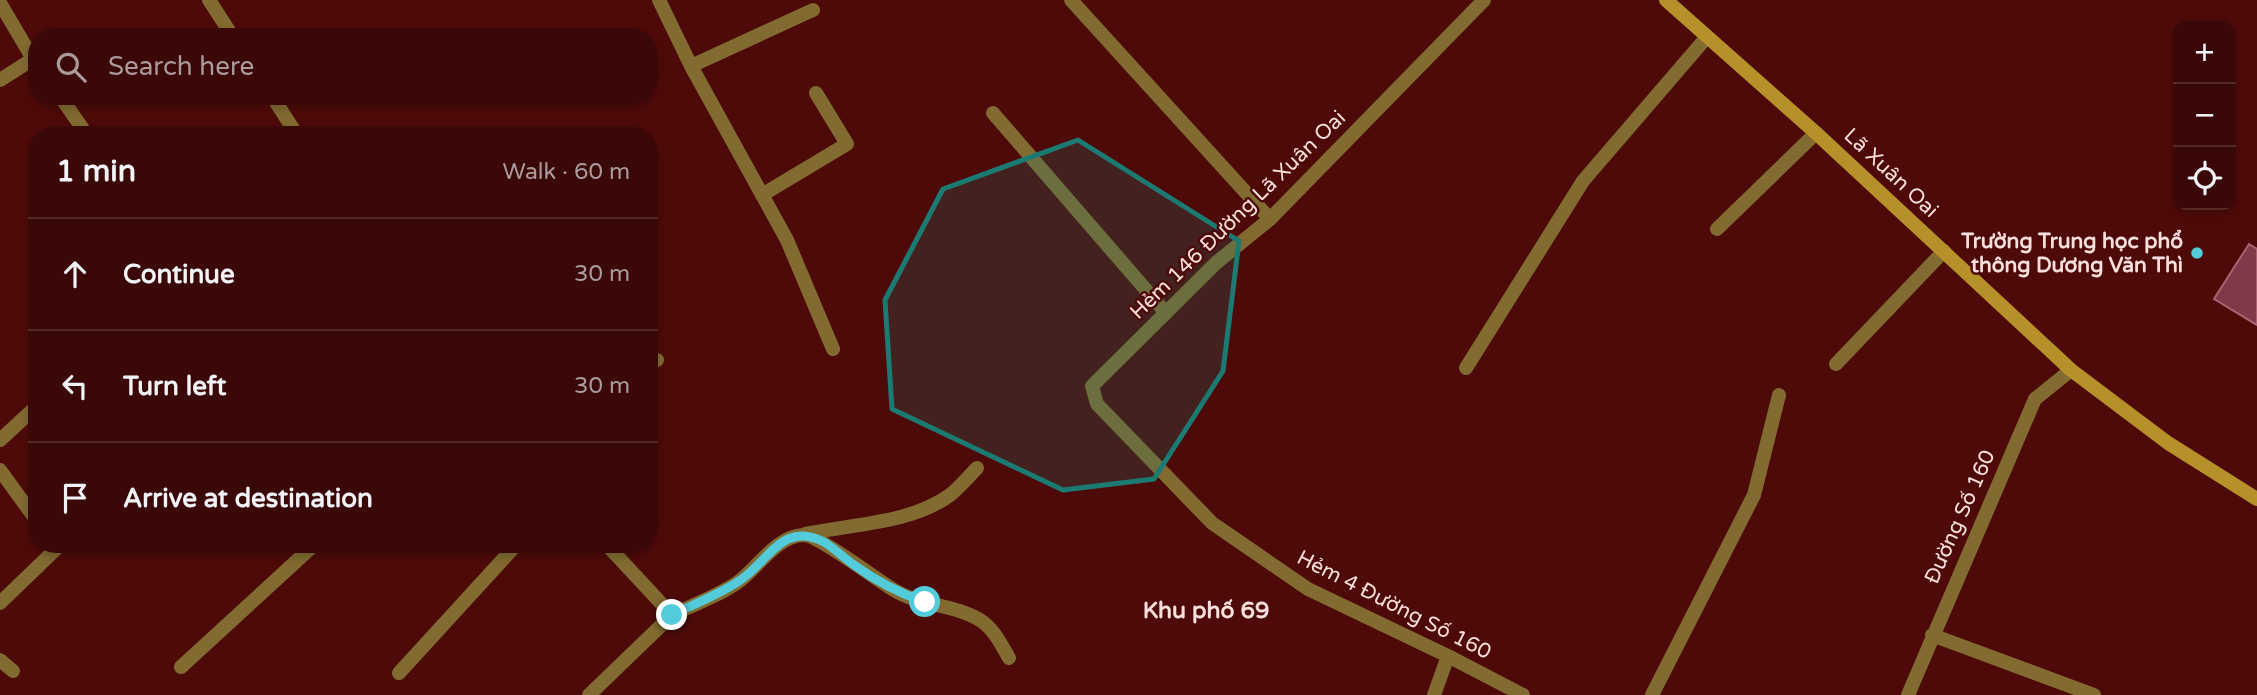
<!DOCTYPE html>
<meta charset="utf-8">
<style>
body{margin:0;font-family:"Varela Round",sans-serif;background:#451615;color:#f1f3f6}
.controls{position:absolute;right:21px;top:21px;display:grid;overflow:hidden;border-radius:14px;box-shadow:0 4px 10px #0003}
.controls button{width:63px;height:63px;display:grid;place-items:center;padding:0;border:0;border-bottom:2px solid #542928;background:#3a0807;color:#f1f3f6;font:35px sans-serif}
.stop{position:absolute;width:21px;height:21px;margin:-16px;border:5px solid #53cbda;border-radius:50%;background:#fff}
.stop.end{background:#53cbda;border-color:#fff;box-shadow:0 2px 7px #0008}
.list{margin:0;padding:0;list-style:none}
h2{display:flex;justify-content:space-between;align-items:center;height:91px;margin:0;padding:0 28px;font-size:30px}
h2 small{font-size:23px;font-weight:400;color:#ab9a9b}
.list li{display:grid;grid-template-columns:46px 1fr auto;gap:21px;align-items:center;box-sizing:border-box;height:112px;padding:0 28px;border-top:2px solid #542928}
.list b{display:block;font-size:26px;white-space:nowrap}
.list em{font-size:23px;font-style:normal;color:#ab9a9b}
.icon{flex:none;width:38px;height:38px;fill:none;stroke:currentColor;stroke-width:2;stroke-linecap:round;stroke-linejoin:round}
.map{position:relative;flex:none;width:2257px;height:695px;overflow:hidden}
.search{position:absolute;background:#3a0807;box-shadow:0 4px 10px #0003;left:28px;top:28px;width:630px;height:77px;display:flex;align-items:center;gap:18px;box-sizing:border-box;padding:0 24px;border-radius:28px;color:#ab9a9b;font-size:26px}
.panel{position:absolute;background:#3a0807;box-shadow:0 4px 10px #0003;left:28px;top:126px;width:630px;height:427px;border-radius:28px}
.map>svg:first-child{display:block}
</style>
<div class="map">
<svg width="2257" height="695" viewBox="0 0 2257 695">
<rect width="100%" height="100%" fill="#4e0a09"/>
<path fill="#7f3949" stroke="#ad6272" stroke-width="2" d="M 2249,244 L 2257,249 L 2257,325 L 2214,299 Z"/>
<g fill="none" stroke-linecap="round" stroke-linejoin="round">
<path stroke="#826b31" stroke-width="14" d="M 1071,0 L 1270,219
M 0,3 L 33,59 L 0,80
M 60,96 L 87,135
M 762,195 L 847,144 L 816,93
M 1717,229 L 1816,133
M 1836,364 L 1944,251
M 0,470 L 37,521
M 0,603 L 56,549 L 53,544
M 0,660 L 13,671"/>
<path stroke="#826b31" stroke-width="14" d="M 209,0 L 233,37
M 659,0 L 691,66 L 787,240 L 833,349
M 1484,0 L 1270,219 L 1216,263 L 1092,386 L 1097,404 L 1212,523 L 1308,589 L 1448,656 L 1523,695
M 691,66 L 813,10
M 272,96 L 297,135
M 993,113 L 1166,313
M 649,364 L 657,360
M 1466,368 L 1583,181 L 1706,38
M 0,440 L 37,406
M 805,534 C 852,524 910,524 950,495 C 960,487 968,477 977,468
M 672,615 C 692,605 728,592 743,578 C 760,564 778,536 803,535 C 817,534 877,580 894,590 C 920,606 954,604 980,620 C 994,629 1001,644 1009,658
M 1932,635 L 2094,695
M 181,667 L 315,544
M 399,673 L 517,544
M 589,695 L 672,615 L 606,544
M 1434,695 L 1448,656
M 1652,695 L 1754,495 L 1779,395
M 1908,695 L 2035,399 L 2071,370"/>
<path stroke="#b69029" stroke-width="14" d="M 1666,0 L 1816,133 L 2071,370 L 2168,443 L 2257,499"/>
</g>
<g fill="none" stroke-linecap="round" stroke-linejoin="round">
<path stroke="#53cbda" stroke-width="9" d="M 672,615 C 694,604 718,595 739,581 C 768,563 782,520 824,542 C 834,548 844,558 854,565 C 876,581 899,593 925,602"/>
</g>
<path fill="#1b7b73" fill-opacity="0.2" stroke="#1b7b73" stroke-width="5" stroke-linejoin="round" d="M 1078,140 L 1239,241 L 1223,371 L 1154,479 L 1063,490 L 892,409 L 885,300 L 943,189 Z"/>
<circle fill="#53cbda" stroke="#4e0a09" stroke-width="2.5" cx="2197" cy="253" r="7"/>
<g text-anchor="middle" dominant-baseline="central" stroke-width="5" stroke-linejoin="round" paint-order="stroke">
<g font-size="21" fill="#f9dfdb" stroke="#4e0a09">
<text transform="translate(1891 173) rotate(43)">Lã Xuân Oai</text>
<text transform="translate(1238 215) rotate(-44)">Hẻm 146 Đường Lã Xuân Oai</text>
<text transform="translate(1960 517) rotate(-66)">Đường Số 160</text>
<text transform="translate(1394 605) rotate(27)">Hẻm 4 Đường Số 160</text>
</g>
<g font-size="21" font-weight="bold" fill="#f9dfdb" stroke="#4e0a09" text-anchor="end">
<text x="2183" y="241">Trường Trung học phổ<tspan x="2183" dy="24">thông Dương Văn Thì</tspan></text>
</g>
<g font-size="23" font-weight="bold" fill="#f9dfdb" stroke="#4e0a09">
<text x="1206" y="611">Khu phố 69</text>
</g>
</g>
</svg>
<div class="controls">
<button>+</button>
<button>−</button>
<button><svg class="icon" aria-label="locate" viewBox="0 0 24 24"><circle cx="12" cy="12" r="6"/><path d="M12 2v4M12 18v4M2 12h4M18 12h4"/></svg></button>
</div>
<div class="stop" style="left:925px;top:602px"></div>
<div class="stop end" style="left:672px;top:615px"></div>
<div class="search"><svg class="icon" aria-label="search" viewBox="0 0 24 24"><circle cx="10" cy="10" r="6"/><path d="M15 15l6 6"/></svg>Search here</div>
<section class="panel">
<h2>1 min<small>Walk · 60 m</small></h2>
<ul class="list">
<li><svg class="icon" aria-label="ahead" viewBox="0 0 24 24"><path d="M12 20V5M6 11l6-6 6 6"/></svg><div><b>Continue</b></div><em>30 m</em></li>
<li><svg class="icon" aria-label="left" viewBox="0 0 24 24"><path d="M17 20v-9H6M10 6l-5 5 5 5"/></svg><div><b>Turn left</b></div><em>30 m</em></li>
<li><svg class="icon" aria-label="arrive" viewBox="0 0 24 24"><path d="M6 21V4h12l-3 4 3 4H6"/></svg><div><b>Arrive at destination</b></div></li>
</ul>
</section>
</div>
